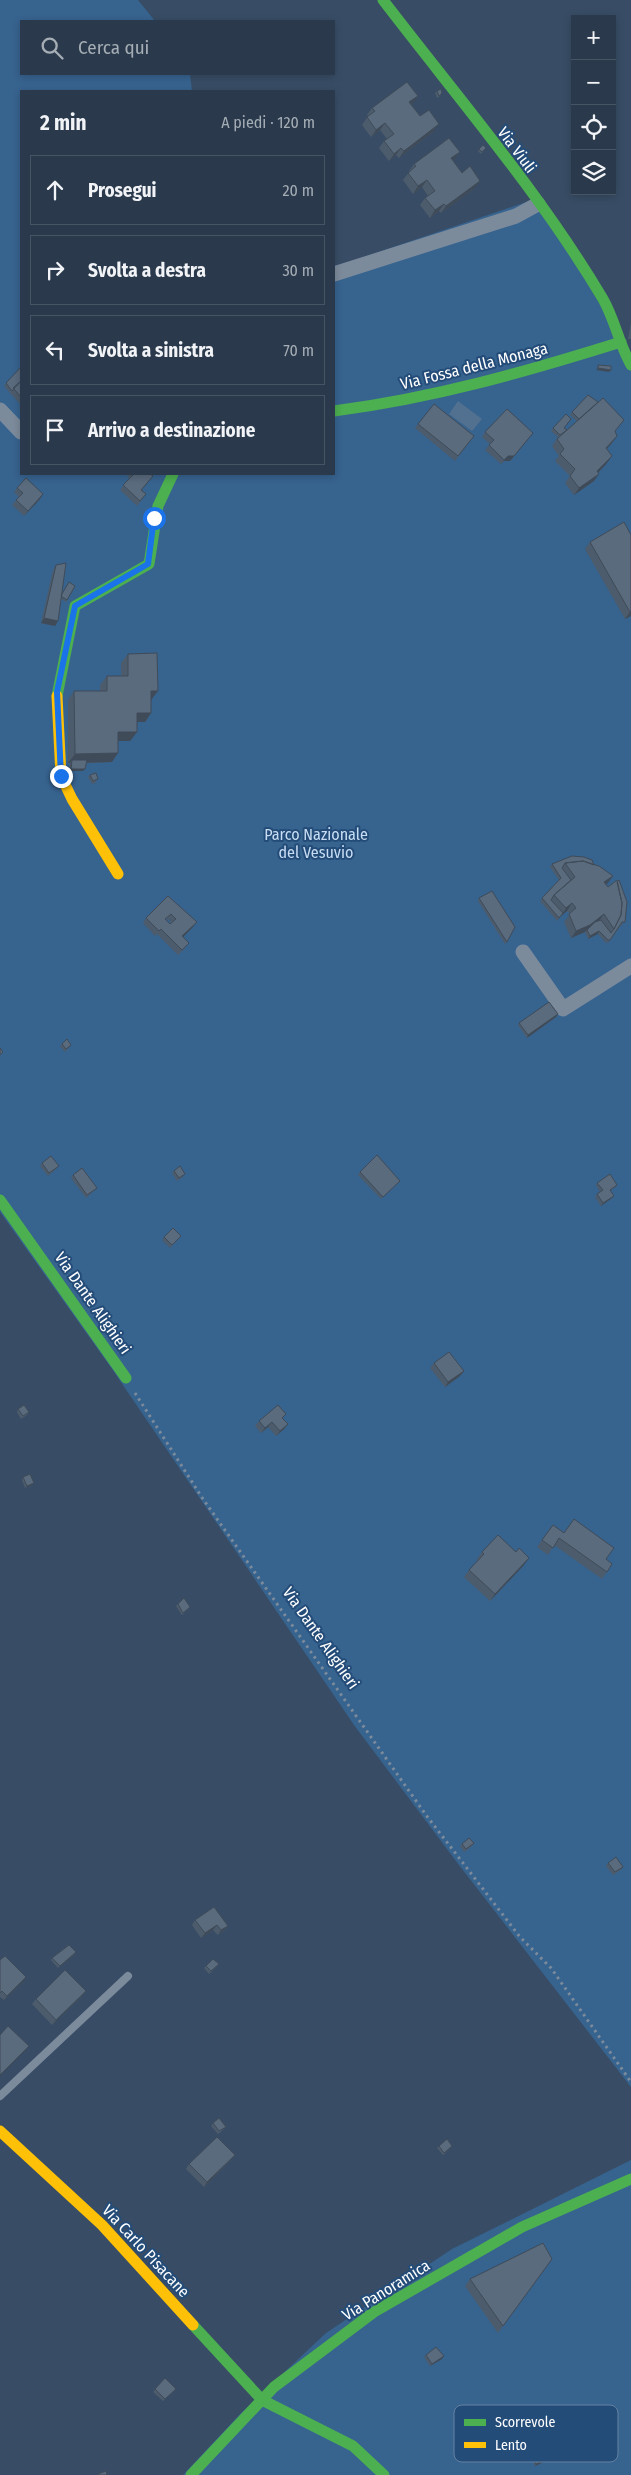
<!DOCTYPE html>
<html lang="it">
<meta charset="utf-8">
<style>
body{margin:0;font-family:"Fira Sans Condensed",sans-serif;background:#364556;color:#f1f3f6}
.controls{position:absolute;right:15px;top:15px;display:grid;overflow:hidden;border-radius:0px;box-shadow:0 2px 8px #0003}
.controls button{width:45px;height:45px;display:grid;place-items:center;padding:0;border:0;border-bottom:1px solid #465464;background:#2a3a4c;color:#f1f3f6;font:25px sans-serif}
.stop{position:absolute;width:15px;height:15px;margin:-11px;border:4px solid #1a73e8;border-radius:50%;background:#fff}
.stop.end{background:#1a73e8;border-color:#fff;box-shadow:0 1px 5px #0008}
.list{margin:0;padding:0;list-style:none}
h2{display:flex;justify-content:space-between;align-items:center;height:65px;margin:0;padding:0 20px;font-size:21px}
h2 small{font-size:16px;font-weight:400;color:#a5adb5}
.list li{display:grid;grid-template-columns:32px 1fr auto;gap:15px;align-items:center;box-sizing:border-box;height:70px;margin:0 10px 10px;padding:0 10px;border:1px solid #465464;border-radius:0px}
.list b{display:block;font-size:19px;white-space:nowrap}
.list em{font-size:16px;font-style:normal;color:#a5adb5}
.icon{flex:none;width:28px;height:28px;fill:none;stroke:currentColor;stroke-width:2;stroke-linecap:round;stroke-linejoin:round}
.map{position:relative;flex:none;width:631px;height:2475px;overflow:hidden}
.search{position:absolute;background:#2a3a4c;box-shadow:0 2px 8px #0003;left:20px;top:20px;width:315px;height:55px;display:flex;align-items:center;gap:12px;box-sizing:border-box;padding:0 18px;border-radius:0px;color:#a5adb5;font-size:19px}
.panel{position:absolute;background:#2a3a4c;box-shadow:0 2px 8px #0003;left:20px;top:90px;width:315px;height:385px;border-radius:0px}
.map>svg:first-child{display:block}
</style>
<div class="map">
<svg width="631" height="2475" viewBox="0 0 631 2475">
<rect width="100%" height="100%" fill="#384d65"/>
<path fill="#37638f" d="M 0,0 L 138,0 L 155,21 L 21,21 L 21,74 L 190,74 L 192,91 L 21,91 L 21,474 L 334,474 L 334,265 L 340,265 L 538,198 L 631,358 L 631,2087 L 459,1865 L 354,1725 L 112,1369 L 0,1212 Z
M 631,2160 L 631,2475 L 183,2475 L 241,2413 L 326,2333 L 452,2249 Z"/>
<path fill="#527090" d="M 458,401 L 482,419 L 472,431 L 449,414 Z"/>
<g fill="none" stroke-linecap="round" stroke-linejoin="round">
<path stroke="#7c8b9c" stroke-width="3" stroke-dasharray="2.5 4" stroke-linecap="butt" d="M 135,1393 L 203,1499 L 426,1815 L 520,1937 L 551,1968 L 631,2082"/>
<path stroke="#7c8b9c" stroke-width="8" d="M 0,2096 L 128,1976"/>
<path stroke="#7c8b9c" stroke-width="15" d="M 334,274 L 516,216 L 538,204
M 0,410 L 21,432
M 523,952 L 563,1009 L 631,966"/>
<path stroke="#4caf50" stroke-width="11" d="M 383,0 C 458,98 540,193 603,299 C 615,320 619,344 631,365
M 334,411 C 434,398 525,372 621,342
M 57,696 L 75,606 L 149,564 L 158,506 L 173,474
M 0,1200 L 126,1378
M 193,2325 L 262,2400 L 353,2446 L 384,2475
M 191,2475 L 274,2387 L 374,2312 L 522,2227 L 631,2179"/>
<path stroke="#ffc107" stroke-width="11" d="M 57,696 L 61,776 L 72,799 L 118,874
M 0,2131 L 102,2225 L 193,2325"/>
</g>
<path fill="#4d5c6c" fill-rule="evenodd" d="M 437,91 L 441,95 L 437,98 L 435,93 Z
M 413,103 L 411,104 L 420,116 L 434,131 L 399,158 L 396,155 L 389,161 L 379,148 L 384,141 L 387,139 L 380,130 L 371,137 L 362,125 L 368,116 L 367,115 L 372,108 Z
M 483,145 L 486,148 L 481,154 L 478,151 Z
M 460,152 L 453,161 L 462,173 L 475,188 L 441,213 L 439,211 L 430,218 L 420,205 L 425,198 L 428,196 L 422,187 L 413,194 L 403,180 L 410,171 L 409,171 L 414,164 Z
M 631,323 L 631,339 L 628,339 Z
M 21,367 L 21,411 L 19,408 L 21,405 L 10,393 L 4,386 Z
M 572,412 L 616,432 L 612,443 L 607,449 L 607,463 L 598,473 L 594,481 L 574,495 L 565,483 L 570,476 L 555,461 L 559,456 L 552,446 L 558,437 L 551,431 L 553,428 L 564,428 L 567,430 L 577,421 L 570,415 Z
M 418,424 L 474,436 L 455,461 L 415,428 Z
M 485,432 L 533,433 L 510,461 L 504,461 L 501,464 L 485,450 L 490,444 L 482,437 Z
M 125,474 L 150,474 L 149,481 L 142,490 L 146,494 L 137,506 L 120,490 L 130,478 Z
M 17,488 L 40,499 L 24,516 L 12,505 L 19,497 L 14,492 Z
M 631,535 L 631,616 L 625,619 L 585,549 L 590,542 Z
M 56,565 L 62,593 L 75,586 L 66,602 L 61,599 L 55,626 L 41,623 L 53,570 Z
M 128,654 L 151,700 L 151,713 L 145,722 L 137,722 L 137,732 L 130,741 L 118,741 L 112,762 L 87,763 L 83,771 L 69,771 L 70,763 L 68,763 L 68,700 L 74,691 L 100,691 L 100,685 L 107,676 L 121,676 L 121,663 Z
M 90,775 L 97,782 L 92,784 L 88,777 Z
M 572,856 L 594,865 L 608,883 L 606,884 L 623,925 L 621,925 L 609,942 L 606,943 L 598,934 L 588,939 L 585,932 L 571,938 L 564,922 L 570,914 L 567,911 L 561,916 L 557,921 L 540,901 L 559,880 L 550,867 L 552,864 Z
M 168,896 L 193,927 L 183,937 L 189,943 L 185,948 L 178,955 L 157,934 L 155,936 L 143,923 L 146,918 ZM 168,919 L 171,923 L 170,924 L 166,920 Z
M 479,898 L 507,942 L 505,944 L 478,901 Z
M 558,1014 L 556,1017 L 527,1038 L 518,1025 L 519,1023 Z
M 62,1044 L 71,1045 L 65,1052 L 60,1046 Z
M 42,1163 L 57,1168 L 48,1176 L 40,1166 Z
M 174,1171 L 184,1176 L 177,1181 L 172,1173 Z
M 360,1172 L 400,1181 L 381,1199 L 358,1175 Z
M 73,1175 L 95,1190 L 86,1198 L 71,1178 Z
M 597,1183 L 617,1185 L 615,1187 L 610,1191 L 612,1198 L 601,1206 L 595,1197 L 597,1194 L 600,1192 L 596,1185 Z
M 181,1236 L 170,1248 L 162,1240 L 164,1237 Z
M 434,1363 L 464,1371 L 460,1376 L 445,1387 L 430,1368 Z
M 18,1409 L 29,1412 L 27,1415 L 21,1419 L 17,1412 Z
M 283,1419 L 288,1424 L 284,1429 L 276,1436 L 268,1427 L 261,1433 L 255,1426 L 259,1421 Z
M 23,1477 L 32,1485 L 25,1488 L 22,1480 Z
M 553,1525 L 612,1564 L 602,1579 L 554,1545 L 548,1555 L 537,1547 Z
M 482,1552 L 524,1565 L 490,1601 L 464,1577 L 469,1570 L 478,1560 L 477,1559 Z
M 178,1604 L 190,1607 L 182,1615 L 176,1606 Z
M 474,1843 L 472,1846 L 464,1852 L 460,1846 L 462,1844 Z
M 608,1863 L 622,1869 L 613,1875 L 606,1866 Z
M 195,1920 L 228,1926 L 224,1930 L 218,1935 L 213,1930 L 201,1938 L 192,1925 Z
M 76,1952 L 74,1955 L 58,1968 L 51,1960 L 52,1958 Z
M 0,1960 L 23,1982 L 4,2000 L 0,1997 Z
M 219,1964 L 209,1974 L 204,1968 L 206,1966 Z
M 82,1996 L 52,2025 L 32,2004 L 36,1999 Z
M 213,2123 L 226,2127 L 224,2129 L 218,2134 L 211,2126 Z
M 439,2146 L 452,2146 L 443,2155 L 437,2148 Z
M 231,2160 L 204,2187 L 186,2169 L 189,2164 Z
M 552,2259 L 498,2333 L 465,2286 L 470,2279 Z
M 426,2355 L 442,2359 L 430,2366 L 424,2357 Z
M 165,2378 L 174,2391 L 163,2401 L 153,2392 Z
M 532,2454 L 552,2456 L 550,2459 L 535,2466 L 530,2456 Z"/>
<path fill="#3f4b58" d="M 418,96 L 413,103 L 404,109 L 409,102 Z
M 385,123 L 380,130 L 371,137 L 376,130 Z
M 439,124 L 434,131 L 399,158 L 404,151 Z
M 401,148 L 396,155 L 389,161 L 394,154 Z
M 460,152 L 455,159 L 446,166 L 451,158 Z
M 427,180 L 422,187 L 413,194 L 418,186 Z
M 480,181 L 475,188 L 441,213 L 446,206 Z
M 444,204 L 439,211 L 430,218 L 435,210 Z
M 598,368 L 611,370 L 609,372 L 596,370 Z
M 533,433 L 510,461 L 504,461 L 501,464 L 508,456 Z
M 617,436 L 612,443 L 601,455 L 606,448 Z
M 612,456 L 607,463 L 593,478 L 599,474 L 594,481 L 574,495 L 579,488 L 597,471 Z
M 43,494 L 40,499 L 24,516 L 28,511 Z
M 630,612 L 631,612 L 631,616 L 625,619 Z
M 44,618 L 58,621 L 55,626 L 41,623 Z
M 151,691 L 158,691 L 151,700 Z
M 137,713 L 151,713 L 145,722 L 130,722 Z
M 118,732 L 137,732 L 130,741 L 111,741 Z
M 118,753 L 112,762 L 72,763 L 72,760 L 70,763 L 68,763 L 75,754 Z
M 71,769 L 85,769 L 83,771 L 69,771 Z
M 613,876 L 608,883 L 599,889 L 604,882 Z
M 572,903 L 567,911 L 561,916 L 566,908 Z
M 604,914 L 599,921 L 587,930 L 585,932 L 571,938 L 576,931 Z
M 197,922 L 193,927 L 179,941 L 182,936 Z
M 599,931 L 598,934 L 588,939 L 590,936 Z
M 558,1014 L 556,1017 L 527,1038 L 528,1035 Z
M 614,1196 L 612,1198 L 601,1206 L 603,1203 Z
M 464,1371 L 460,1376 L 445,1387 L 448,1382 Z
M 272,1422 L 268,1427 L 261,1433 L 265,1428 Z
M 288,1424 L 284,1429 L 276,1436 L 280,1431 Z
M 34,1483 L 32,1485 L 25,1488 L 27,1486 Z
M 529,1558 L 524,1565 L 490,1601 L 495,1594 Z
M 217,1925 L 213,1930 L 201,1938 L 205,1933 Z
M 228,1926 L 224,1930 L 218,1935 L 221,1930 Z
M 76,1952 L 74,1955 L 58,1968 L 60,1966 Z
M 26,1977 L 23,1982 L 4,2000 L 7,1996 Z
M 86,1991 L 82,1996 L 52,2025 L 56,2020 Z
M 29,2046 L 26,2050 L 0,2076 L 0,2075 Z
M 235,2155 L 231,2160 L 204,2187 L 207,2182 Z
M 444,2356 L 442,2359 L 430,2366 L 432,2364 Z
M 552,2456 L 550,2459 L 535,2466 L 536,2464 Z"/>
<path fill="#5a6b7e" stroke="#3f4b58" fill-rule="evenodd" d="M 407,82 L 418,96 L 409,102 L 420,116 L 429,110 L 439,124 L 404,151 L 401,148 L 394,154 L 384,141 L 394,134 L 385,123 L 376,130 L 367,117 L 375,111 L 372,108 Z
M 441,89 L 442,93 L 439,96 L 437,91 Z
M 449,138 L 460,152 L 451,158 L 462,173 L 470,166 L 480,181 L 446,206 L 444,204 L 435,210 L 425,198 L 435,191 L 427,180 L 418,186 L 408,173 L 416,166 L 414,164 Z
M 483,145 L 486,148 L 482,152 L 479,149 Z
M 598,365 L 611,366 L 611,370 L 598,368 Z
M 21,367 L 21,381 L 12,391 L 6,383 Z
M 21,381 L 21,397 L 13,388 Z
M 588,395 L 598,402 L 579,419 L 572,412 Z
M 603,398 L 624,420 L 615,431 L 617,436 L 606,448 L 612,456 L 597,471 L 599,474 L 579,488 L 570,476 L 575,469 L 560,454 L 564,449 L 557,439 Z
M 434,404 L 474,436 L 458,456 L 418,424 Z
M 507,409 L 533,433 L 514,456 L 508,456 L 504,460 L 489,445 L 494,440 L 485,432 Z
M 566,414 L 571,419 L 564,428 L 567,430 L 560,435 L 553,428 Z
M 134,474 L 150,474 L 153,476 L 141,490 L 146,494 L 140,501 L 123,485 Z
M 26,478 L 43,494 L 28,511 L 16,500 L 23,493 L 17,488 Z
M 624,522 L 631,535 L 631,612 L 630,612 L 590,542 Z
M 66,563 L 58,621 L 44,618 L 56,565 Z
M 69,582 L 75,586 L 67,600 L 61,596 L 62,594 Z
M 157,653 L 158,691 L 151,691 L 151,713 L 137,713 L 137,732 L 118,732 L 118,753 L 75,754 L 74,691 L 107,691 L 107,676 L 128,676 L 128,654 Z
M 72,760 L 87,760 L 85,769 L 71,769 Z
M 96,773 L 98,779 L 93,781 L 90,775 Z
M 572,856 L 584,857 L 592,860 L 594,865 L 583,861 L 565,863 L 562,868 L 571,880 L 554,895 L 551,900 L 563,913 L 559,918 L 542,898 L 561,878 L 552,864 Z
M 583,861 L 599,866 L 613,876 L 604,882 L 608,887 L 617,880 L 622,903 L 621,915 L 614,929 L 604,914 L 590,925 L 576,931 L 569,914 L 576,908 L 572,903 L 566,908 L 554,895 L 575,877 L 565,863 Z
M 619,880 L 627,902 L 625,922 L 622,922 L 610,940 L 608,940 L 599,931 L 590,936 L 587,930 L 595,922 L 601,920 L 611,933 L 614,929 L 621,915 L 622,903 L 617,882 Z
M 492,891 L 515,927 L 507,942 L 479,898 Z
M 168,896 L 197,922 L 182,936 L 189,943 L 182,950 L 161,929 L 159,931 L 146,918 ZM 171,914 L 176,919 L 170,924 L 165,919 Z
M 549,1002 L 558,1014 L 528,1035 L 519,1023 Z
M 67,1039 L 71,1045 L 66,1049 L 62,1044 Z
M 0,1048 L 3,1052 L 0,1055 Z
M 377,1155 L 400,1181 L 383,1197 L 360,1172 Z
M 51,1156 L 59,1166 L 49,1173 L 42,1163 Z
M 180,1166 L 185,1174 L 179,1178 L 174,1171 Z
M 82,1168 L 97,1188 L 87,1195 L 73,1175 Z
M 610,1174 L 617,1185 L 610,1190 L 614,1196 L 603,1203 L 597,1194 L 603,1190 L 597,1183 Z
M 173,1228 L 181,1236 L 172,1245 L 164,1237 Z
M 449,1352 L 464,1371 L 448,1382 L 434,1363 Z
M 24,1405 L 29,1412 L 23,1416 L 18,1409 Z
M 278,1405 L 286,1414 L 282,1418 L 288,1424 L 280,1431 L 272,1422 L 265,1428 L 259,1421 Z
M 30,1474 L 34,1483 L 27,1486 L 23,1477 Z
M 574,1519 L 614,1548 L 606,1559 L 612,1564 L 607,1572 L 559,1538 L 553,1548 L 542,1540 L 553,1525 L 564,1533 Z
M 498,1535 L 516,1552 L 519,1548 L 529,1558 L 495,1594 L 469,1570 L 484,1554 L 482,1552 Z
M 184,1598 L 190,1607 L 183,1613 L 178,1604 Z
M 469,1838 L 474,1843 L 466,1849 L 462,1844 Z
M 616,1857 L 623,1867 L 615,1872 L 608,1863 Z
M 214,1907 L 228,1926 L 221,1930 L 217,1925 L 205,1933 L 195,1920 Z
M 69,1945 L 76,1952 L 60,1966 L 52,1958 Z
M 5,1956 L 26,1977 L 7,1996 L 2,1991 L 0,1993 L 0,1960 Z
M 213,1959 L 219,1964 L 211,1971 L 206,1966 Z
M 65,1970 L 86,1991 L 56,2020 L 36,1999 Z
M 8,2026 L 29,2046 L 0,2075 L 0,2035 Z
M 219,2118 L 226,2127 L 219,2131 L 213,2123 Z
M 217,2137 L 235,2155 L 207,2182 L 189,2164 Z
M 447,2139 L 452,2146 L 444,2153 L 439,2146 Z
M 543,2243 L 552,2259 L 503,2326 L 470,2279 Z
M 436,2347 L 444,2356 L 432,2364 L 426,2355 Z
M 165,2378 L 176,2389 L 165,2399 L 155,2389 Z
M 547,2447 L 552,2456 L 536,2464 L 532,2454 Z
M 106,2471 L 107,2475 L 98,2475 L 98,2474 Z"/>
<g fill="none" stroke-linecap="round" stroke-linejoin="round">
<path stroke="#1a73e8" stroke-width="6" d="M 61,776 L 57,692 L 75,606 L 148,564 L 154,518"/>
</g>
<g text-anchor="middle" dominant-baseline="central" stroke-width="4" stroke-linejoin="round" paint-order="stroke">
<g font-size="16" fill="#fff" stroke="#244c79">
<text transform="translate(517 150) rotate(53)">Via Viuli</text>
<text transform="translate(474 366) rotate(-14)">Via Fossa della Monaga</text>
<text transform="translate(93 1303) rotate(55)">Via Dante Alighieri</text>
<text transform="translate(321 1638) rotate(55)">Via Dante Alighieri</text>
<text transform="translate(146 2251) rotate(47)">Via Carlo Pisacane</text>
<text transform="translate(386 2290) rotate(-32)">Via Panoramica</text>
</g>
<g font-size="16" fill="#c8ddf3" stroke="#244c79">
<text x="316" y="834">Parco Nazionale<tspan x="316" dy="18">del Vesuvio</tspan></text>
</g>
</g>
<rect x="454" y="2405" width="164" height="57" rx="8" fill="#244c79" stroke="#6682a1" stroke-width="1"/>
<rect x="464" y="2419" width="22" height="7" fill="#4caf50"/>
<rect x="464" y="2442" width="22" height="6" fill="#ffc107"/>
<g font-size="14" fill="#fff">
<text x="495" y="2427">Scorrevole</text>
<text x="495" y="2450">Lento</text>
</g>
</svg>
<div class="controls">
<button>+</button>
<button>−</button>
<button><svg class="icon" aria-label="locate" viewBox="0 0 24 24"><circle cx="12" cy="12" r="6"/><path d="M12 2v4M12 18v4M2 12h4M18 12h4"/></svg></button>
<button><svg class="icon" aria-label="layers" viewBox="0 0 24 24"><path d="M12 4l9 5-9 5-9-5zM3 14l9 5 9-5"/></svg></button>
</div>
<div class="stop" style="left:154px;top:518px"></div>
<div class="stop end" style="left:61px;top:776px"></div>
<div class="search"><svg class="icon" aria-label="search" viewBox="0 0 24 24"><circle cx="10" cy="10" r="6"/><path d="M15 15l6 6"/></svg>Cerca qui</div>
<section class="panel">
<h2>2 min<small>A piedi · 120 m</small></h2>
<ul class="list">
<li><svg class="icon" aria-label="ahead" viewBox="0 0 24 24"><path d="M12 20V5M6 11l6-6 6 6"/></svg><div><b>Prosegui</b></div><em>20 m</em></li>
<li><svg class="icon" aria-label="right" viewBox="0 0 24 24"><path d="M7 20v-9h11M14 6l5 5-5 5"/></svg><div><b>Svolta a destra</b></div><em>30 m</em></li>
<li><svg class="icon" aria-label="left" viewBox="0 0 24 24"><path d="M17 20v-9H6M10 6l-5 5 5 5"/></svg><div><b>Svolta a sinistra</b></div><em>70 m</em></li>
<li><svg class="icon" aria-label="arrive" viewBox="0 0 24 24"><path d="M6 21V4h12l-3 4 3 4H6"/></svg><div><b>Arrivo a destinazione</b></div></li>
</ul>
</section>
</div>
